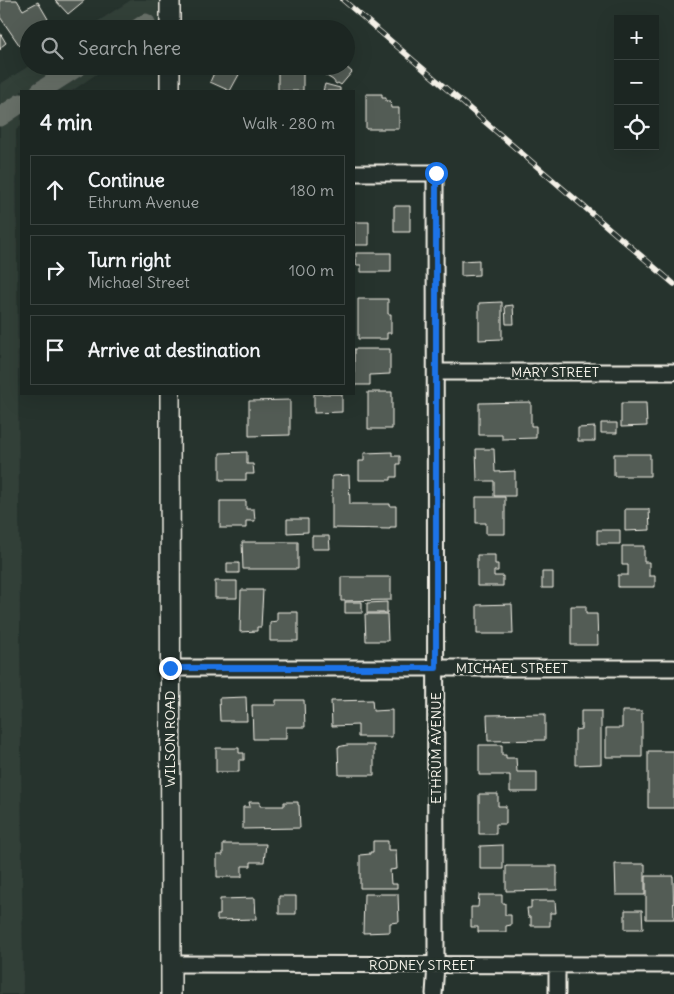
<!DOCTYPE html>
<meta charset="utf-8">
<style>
body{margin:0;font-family:Delius,sans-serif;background:#29322f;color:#f1f3f6}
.controls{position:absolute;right:15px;top:15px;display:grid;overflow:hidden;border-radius:0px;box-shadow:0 5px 20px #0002}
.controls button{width:45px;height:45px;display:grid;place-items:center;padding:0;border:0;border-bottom:1px solid #3a4340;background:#1c2622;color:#f1f3f6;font:25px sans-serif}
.stop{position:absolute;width:15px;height:15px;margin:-11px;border:4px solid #1a73e8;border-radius:50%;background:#fff}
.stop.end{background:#1a73e8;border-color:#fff;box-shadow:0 1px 5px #0008}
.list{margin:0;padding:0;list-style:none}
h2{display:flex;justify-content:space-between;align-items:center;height:65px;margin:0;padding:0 20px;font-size:21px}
h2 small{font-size:16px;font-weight:400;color:#a0a5a5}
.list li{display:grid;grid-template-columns:32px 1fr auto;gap:15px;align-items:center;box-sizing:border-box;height:70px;margin:0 10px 10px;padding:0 10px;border:1px solid #3a4340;border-radius:0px}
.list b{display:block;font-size:19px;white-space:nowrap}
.list p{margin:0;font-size:16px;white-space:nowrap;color:#a0a5a5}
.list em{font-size:16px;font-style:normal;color:#a0a5a5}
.icon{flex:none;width:28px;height:28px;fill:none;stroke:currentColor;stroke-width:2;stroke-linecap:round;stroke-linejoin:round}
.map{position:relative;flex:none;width:674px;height:994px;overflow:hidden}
.search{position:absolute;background:#1c2622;box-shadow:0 5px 20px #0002;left:20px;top:20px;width:335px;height:55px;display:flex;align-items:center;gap:12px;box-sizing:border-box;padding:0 18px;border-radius:28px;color:#a0a5a5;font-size:19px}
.panel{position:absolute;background:#1c2622;box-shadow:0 5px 20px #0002;left:20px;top:90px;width:335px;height:305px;border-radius:0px}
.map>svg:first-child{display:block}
</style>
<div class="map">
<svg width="674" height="994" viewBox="0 0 674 994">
<rect width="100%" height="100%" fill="#26332d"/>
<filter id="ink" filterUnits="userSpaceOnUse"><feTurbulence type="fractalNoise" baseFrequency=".02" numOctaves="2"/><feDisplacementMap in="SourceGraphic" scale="10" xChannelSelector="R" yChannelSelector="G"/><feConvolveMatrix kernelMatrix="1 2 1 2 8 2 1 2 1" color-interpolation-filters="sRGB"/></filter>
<g filter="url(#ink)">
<path fill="#333f39" d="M 131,0 L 169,0 L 162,29 L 86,29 Z
M 29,66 L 108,66 L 72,91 L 21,91 L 21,126 L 16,130 L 23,994 L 0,994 L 0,84 Z"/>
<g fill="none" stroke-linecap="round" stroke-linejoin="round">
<path stroke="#676f68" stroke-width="19" d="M 137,29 L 146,23
M 40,91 L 79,66
M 0,117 L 21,103"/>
</g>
<path fill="#525c55" stroke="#f4f1e8" d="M 0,0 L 17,0 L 23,10 L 38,2 L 48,19 L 33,29 L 29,29 L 29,41 L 20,46 L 0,17 Z
M 55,0 L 85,0 L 68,14 Z
M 0,33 L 6,43 L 1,47 L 0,50 Z
M 217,66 L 237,66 L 242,69 L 230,91 L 210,82 Z
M 278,66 L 303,66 L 303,91 L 278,91 Z
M 322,66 L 345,66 L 352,72 L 341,85 L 338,83 L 336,84 L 333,80 L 325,75 L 321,70 Z
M 325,84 L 340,88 L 340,91 L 323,91 Z
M 366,94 L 382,94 L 382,98 L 386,98 L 386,101 L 390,101 L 391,108 L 399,108 L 399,129 L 366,129 Z
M 394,206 L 410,206 L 410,232 L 394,232 Z
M 354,222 L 369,222 L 369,245 L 354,245 Z
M 356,253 L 391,253 L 391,272 L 361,272 L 361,265 L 356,265 Z
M 479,260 L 479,275 L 461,276 L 461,261 Z
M 358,299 L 388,299 L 388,314 L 391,314 L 391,333 L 387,333 L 387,339 L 358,339 Z
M 502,302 L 502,339 L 479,340 L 479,303 Z
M 513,305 L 514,324 L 506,324 L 505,306 Z
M 354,349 L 390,349 L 390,374 L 370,375 L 370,385 L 354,385 Z
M 368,392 L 392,392 L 392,429 L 368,429 Z
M 314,394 L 342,394 L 342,412 L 314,413 Z
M 290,400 L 290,435 L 249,436 L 249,401 Z
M 531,402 L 531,426 L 536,426 L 536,438 L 502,439 L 502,435 L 479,435 L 479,403 Z
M 621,403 L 646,403 L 647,426 L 621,427 Z
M 601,423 L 617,423 L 617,433 L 601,433 Z
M 595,427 L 595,441 L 578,441 L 578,428 Z
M 476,449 L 494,449 L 495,472 L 515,471 L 515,496 L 494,496 L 494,481 L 477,481 Z
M 247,452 L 247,464 L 253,464 L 254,474 L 246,474 L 246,480 L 220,480 L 220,453 Z
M 392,452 L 392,456 L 400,456 L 400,464 L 397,464 L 397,477 L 391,477 L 391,480 L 359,480 L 359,461 L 364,461 L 364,453 Z
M 614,454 L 650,454 L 650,476 L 614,476 Z
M 349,475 L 350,504 L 390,504 L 390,506 L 396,506 L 396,527 L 390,527 L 390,529 L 332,528 L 332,476 Z
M 476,497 L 505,497 L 505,534 L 486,534 L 486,523 L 476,523 Z
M 220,501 L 246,501 L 246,509 L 254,509 L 255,521 L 246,521 L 246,528 L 220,528 Z
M 625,509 L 649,509 L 650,530 L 625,531 Z
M 287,519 L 308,519 L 308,532 L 287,533 Z
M 597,530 L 620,530 L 620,544 L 597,544 Z
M 312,536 L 329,536 L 330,549 L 312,549 Z
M 242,542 L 298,542 L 298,569 L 243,569 Z
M 622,546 L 644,546 L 644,562 L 649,562 L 649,576 L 655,576 L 655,587 L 618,587 L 618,575 L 628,575 L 628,565 L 622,565 Z
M 477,555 L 495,555 L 495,564 L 498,564 L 498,571 L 494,571 L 494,576 L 503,576 L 503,586 L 477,586 Z
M 227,563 L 239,563 L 239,573 L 227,573 Z
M 542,572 L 553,572 L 553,588 L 542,588 Z
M 341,577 L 391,577 L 391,600 L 341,601 Z
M 215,581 L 237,581 L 237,598 L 215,598 Z
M 241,590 L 263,590 L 261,627 L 257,627 L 257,631 L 240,632 Z
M 345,602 L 362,602 L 362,613 L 345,613 Z
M 387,602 L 387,613 L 367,613 L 367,603 Z
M 512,604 L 513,634 L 477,634 L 477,605 Z
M 571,606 L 586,606 L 586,614 L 597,614 L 598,645 L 571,645 Z
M 277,612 L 298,612 L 298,641 L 270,641 L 270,622 L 277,621 Z
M 365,614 L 387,614 L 388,641 L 366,641 Z
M 246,697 L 247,721 L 220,721 L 219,698 Z
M 276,700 L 304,700 L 305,727 L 286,727 L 286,739 L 253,739 L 252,705 L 276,705 Z
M 372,700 L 373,711 L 392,710 L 392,737 L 358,737 L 358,725 L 332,726 L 331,701 Z
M 581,711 L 601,711 L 601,764 L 575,765 L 575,730 L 581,729 Z
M 622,711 L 642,711 L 642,757 L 606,757 L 606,728 L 622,728 Z
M 545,714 L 545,740 L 488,741 L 487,715 Z
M 347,745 L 374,745 L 374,775 L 339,775 L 338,747 Z
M 479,745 L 502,745 L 502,755 L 506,755 L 506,758 L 516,758 L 517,772 L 537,772 L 537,792 L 510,792 L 510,775 L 479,775 Z
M 216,748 L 239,748 L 239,753 L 244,753 L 244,760 L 239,760 L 239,772 L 216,772 Z
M 648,751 L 674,751 L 674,808 L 648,808 Z
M 479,794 L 498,794 L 498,806 L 506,806 L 506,824 L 496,824 L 496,834 L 479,834 Z
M 249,802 L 260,802 L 260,806 L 284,806 L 284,802 L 298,802 L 298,805 L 299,805 L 300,828 L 243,829 L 243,807 L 250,807 Z
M 373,841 L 388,841 L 388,850 L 396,850 L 397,869 L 390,870 L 391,884 L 397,884 L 397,888 L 360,888 L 360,855 L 370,854 L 370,852 L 373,852 Z
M 223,844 L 266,844 L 264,862 L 251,862 L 251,866 L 242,866 L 242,877 L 217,877 L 217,855 L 223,855 Z
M 503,845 L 503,869 L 480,869 L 480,846 Z
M 615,864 L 645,864 L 645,895 L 616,895 Z
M 506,866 L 557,866 L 557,890 L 506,891 Z
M 646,876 L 673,876 L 674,919 L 646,919 Z
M 364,894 L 398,894 L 399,922 L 390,923 L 390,932 L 363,933 Z
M 479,895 L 502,895 L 502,903 L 505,903 L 505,915 L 511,915 L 511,925 L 506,926 L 506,932 L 478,932 L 478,927 L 471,927 L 471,907 L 478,907 Z
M 279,896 L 296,896 L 296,914 L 279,914 Z
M 255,898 L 256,919 L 217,920 L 217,915 L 220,915 L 220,899 Z
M 531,901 L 555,901 L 556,913 L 550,913 L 550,926 L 531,926 L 531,917 L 528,917 L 527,908 L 531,908 Z
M 625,910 L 642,910 L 643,929 L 625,929 Z"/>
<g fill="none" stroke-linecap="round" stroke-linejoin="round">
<defs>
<path id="minor" d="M 354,173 L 435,173 L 436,965 L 434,994
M 436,372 L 674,372
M 170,668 L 674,668
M 171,964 L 674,965
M 557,965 L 557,994"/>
<path id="tertiary" d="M 170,29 L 170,0
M 170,66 L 170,91
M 170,394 L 171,994"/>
</defs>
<use href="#minor" stroke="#f4f1e8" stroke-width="19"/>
<use href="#tertiary" stroke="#f4f1e8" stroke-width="22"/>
<use href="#minor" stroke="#26332d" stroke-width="15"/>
<use href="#tertiary" stroke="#26332d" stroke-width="19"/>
<defs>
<path id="rail" d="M 343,0 L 674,284"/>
</defs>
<use href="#rail" stroke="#f4f1e8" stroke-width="5.5"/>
<use href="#rail" stroke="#26332d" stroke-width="4" stroke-dasharray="11" stroke-linecap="butt"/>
</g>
</g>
<g fill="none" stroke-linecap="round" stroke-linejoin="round" filter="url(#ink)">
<path stroke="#1a73e8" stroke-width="6" d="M 170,668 L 436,668 L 436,173"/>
</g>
<g text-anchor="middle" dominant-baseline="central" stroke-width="5" stroke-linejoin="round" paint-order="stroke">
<g font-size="14" fill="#f4f1e8" stroke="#26332d">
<text x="555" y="372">MARY STREET</text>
<text x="512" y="668">MICHAEL STREET</text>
<text transform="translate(170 739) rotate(-90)">WILSON ROAD</text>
<text transform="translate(436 748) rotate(-90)">ETHRUM AVENUE</text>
<text x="422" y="965">RODNEY STREET</text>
</g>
</g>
</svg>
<div class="controls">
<button>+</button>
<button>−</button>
<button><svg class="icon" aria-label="locate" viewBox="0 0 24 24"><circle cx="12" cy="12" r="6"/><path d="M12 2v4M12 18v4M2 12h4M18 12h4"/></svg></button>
</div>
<div class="stop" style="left:436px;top:173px"></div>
<div class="stop end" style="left:170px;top:668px"></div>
<div class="search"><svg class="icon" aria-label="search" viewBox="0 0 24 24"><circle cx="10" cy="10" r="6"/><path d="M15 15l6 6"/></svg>Search here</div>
<section class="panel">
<h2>4 min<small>Walk · 280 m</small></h2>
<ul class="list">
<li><svg class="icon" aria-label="ahead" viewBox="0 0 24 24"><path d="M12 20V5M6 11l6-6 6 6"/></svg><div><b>Continue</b><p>Ethrum Avenue</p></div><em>180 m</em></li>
<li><svg class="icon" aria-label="right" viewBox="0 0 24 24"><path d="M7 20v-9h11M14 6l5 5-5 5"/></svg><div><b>Turn right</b><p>Michael Street</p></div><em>100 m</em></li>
<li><svg class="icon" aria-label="arrive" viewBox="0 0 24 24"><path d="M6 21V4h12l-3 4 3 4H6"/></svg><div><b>Arrive at destination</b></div></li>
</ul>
</section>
</div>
